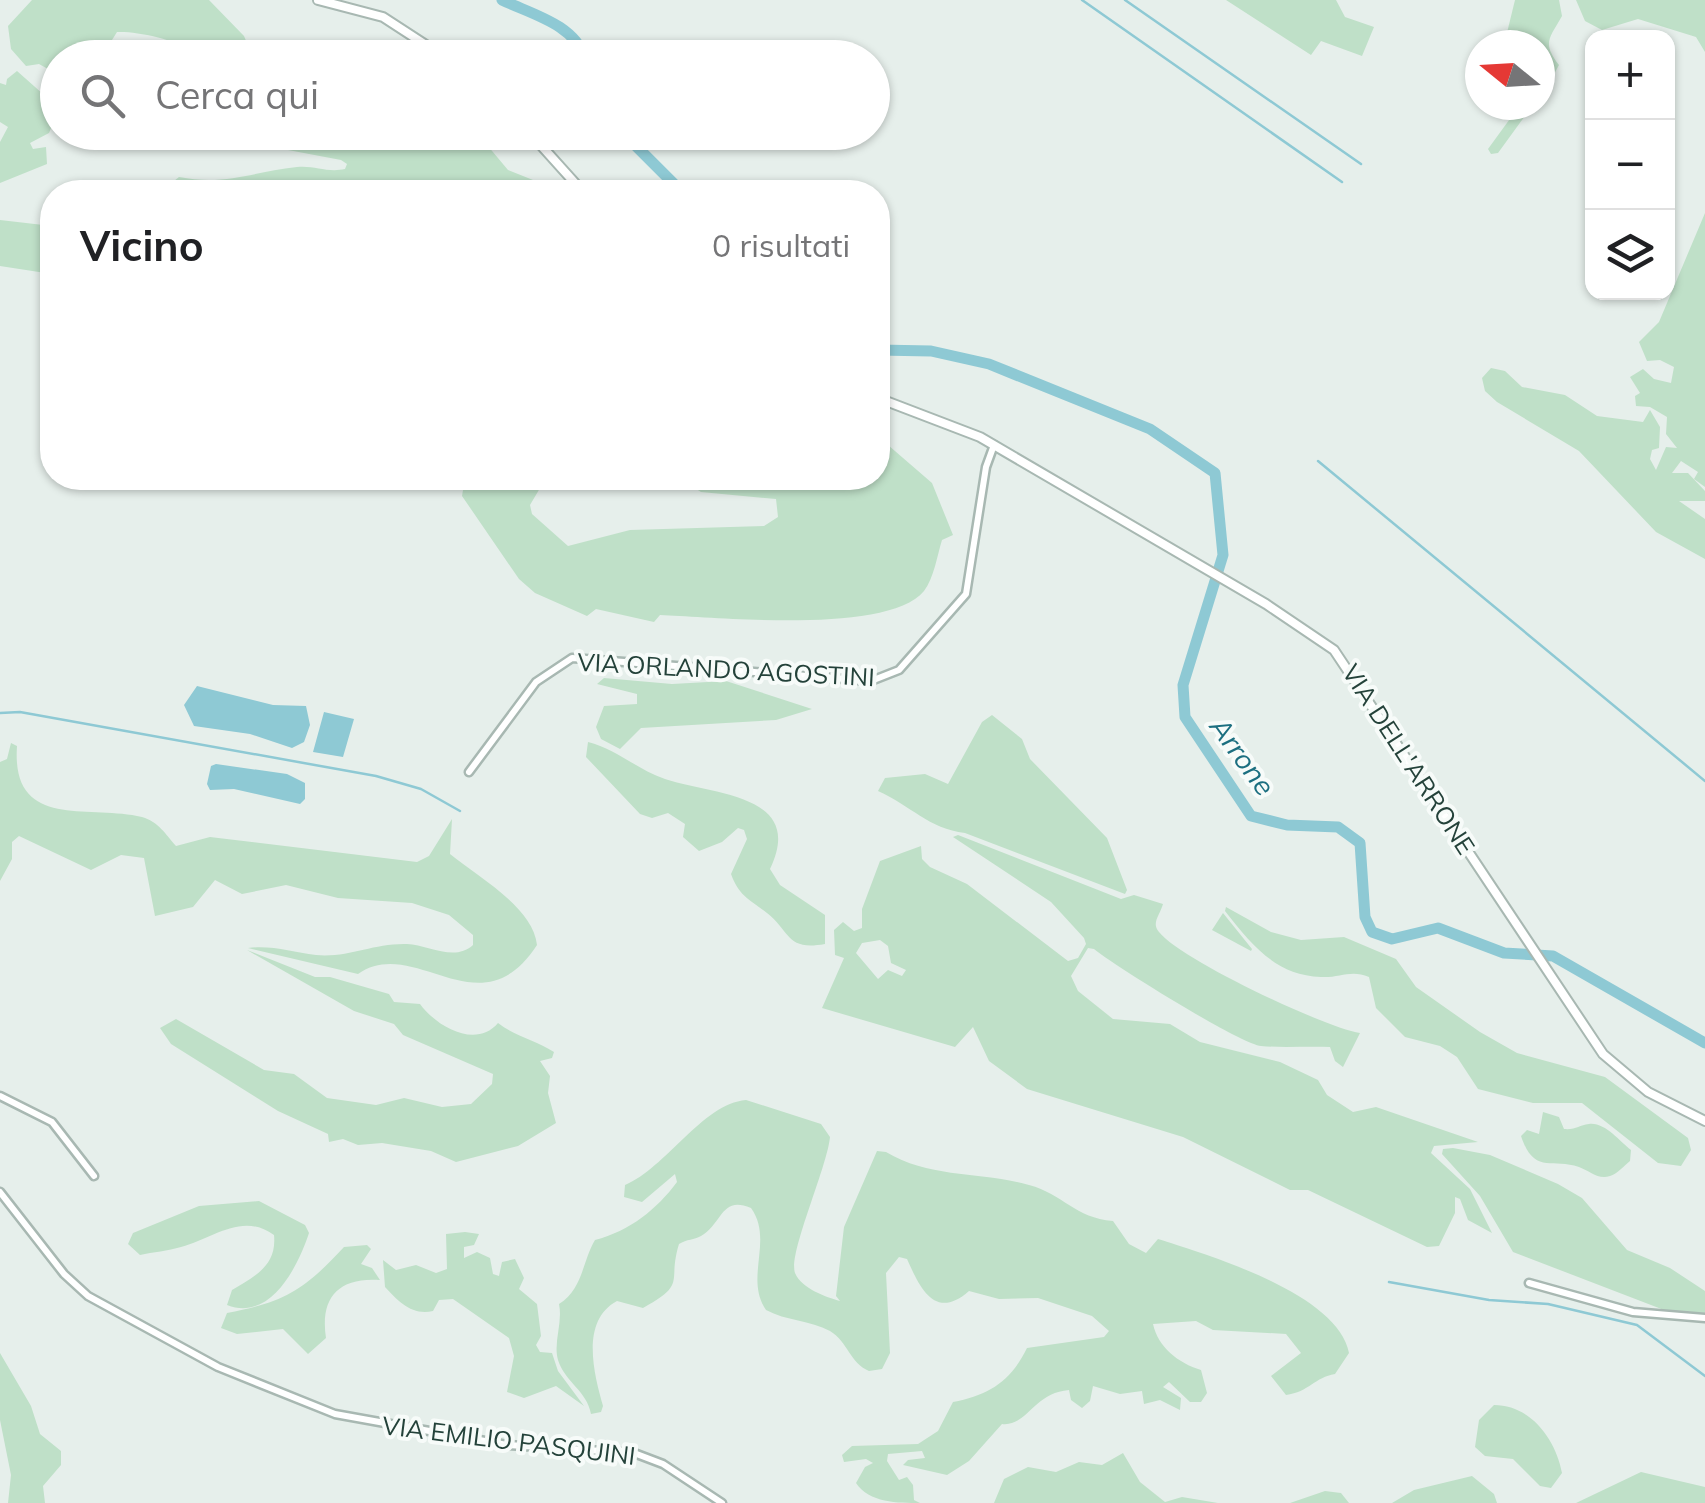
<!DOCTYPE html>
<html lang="it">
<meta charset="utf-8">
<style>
body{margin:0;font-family:Mulish,sans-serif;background:#f2f2f2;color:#202124}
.controls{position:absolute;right:30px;top:30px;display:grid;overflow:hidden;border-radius:20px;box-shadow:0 2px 8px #0004}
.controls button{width:90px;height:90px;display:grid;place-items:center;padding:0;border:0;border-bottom:2px solid #e0e0e0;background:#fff;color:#202124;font:50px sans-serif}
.compass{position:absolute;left:1465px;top:30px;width:90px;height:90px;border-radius:50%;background:#fff;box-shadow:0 2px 8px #0004;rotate:288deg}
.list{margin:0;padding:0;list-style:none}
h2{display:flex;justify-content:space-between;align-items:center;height:130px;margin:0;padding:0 40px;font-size:42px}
h2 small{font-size:32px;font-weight:400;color:#757577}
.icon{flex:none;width:55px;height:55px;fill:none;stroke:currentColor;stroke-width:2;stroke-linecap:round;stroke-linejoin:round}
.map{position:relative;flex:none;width:1705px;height:1503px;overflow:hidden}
.search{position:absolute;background:#fff;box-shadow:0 2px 8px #0004;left:40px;top:40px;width:850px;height:110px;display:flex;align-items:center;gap:25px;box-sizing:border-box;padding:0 35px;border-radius:55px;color:#757577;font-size:38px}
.panel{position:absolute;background:#fff;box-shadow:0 2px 8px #0004;left:40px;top:180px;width:850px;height:310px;border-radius:40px}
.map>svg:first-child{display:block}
</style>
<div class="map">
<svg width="1705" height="1503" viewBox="0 0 1705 1503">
<rect width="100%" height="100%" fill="#e6efeb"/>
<path fill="#bfe0c8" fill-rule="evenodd" d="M 32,0 L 209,0 L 244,36 L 253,57 L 227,57 L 228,50 L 189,51 C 175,39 136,31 117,32 L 112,40 L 115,57 L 58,58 L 57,74 L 39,64 L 26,66 L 11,49 L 8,26 Z
M 1226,0 L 1336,0 L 1345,17 L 1374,27 L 1362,56 L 1321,41 L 1311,55 Z
M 1515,0 L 1559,0 L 1562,16 C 1549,39 1542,43 1559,65 L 1546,89 L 1540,89 L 1540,45 L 1504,45 Z
M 1576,0 L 1705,0 L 1705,52 L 1696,37 L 1638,19 L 1602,30 L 1585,21 Z
M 17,71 L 52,102 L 56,116 L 49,133 L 30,143 L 33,149 L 46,147 L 47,164 L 0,183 L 0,142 L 8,127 L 0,122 L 0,83 L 6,85 L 7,79 Z
M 1520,105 L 1533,105 L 1498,153 L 1491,154 L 1488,149 Z
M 285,132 L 477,133 L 508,170 L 533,180 L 540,192 L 448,192 L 432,185 L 420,192 L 160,192 L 179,177 C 225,186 252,172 297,167 C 314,165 327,173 345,169 L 347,164 L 341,160 L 272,147 Z
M 1705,213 L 1705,487 L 1694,479 L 1698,472 L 1681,461 L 1672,473 L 1688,473 L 1705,491 L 1705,501 L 1679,501 L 1705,519 L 1705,559 L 1656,532 L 1579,451 L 1497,402 L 1485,391 L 1482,378 L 1491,368 L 1505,371 L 1522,387 L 1565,395 L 1597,416 L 1643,422 L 1650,410 L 1660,427 L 1659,448 L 1652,450 L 1650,459 L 1656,470 L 1666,447 L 1677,448 L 1666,434 L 1667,417 L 1650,407 L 1636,406 L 1635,396 L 1640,393 L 1630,377 L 1643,369 L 1654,379 L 1671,383 L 1674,367 L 1660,360 L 1647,361 L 1639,342 L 1659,322 Z
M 0,220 L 52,226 L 52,274 L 0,266 Z
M 878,428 L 888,445 L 932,483 L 953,535 L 942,540 C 937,556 934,578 924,591 C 888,635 716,617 660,615 L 654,622 L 596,609 L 587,616 L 535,593 L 519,579 L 462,496 L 465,478 L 546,478 L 530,505 L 532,514 L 568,546 L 630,530 L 764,526 L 778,517 L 776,499 L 701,492 L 679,478 L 878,478 Z
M 604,678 L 672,684 L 726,681 L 812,709 L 776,720 L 641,728 L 620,749 L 601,739 L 596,727 L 604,706 L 637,704 L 637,694 L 597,684 Z
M 992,715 L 1022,739 L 1030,759 L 1107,838 L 1127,890 L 1125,894 L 965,833 C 929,829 910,805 878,791 L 885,778 L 925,774 L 948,784 L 982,722 Z
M 588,742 C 616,749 638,770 665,779 C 714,795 806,794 770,869 L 780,885 L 825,915 L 825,944 C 786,951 791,932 767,913 C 749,899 739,896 731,874 L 747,839 L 744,830 L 738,828 L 722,842 L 699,851 L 683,837 L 685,824 L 668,813 L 652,818 L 640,814 L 586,757 Z
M 11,743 L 17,746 C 11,831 88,804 142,817 C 159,822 165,834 176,846 L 210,837 L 417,862 L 429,856 L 452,819 L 450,854 C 478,877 533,907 537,945 C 480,1033 415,934 358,974 L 248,948 C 272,945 292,952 316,955 C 349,958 373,943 407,944 C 428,945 455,962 473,945 L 473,935 L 449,915 L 412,903 L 338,898 L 286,885 L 242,894 L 215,880 L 193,907 L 155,916 L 144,858 L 121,855 L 91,870 L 19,836 L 12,842 L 12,859 L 0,881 L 0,762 L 7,759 Z
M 958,835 L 1121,899 L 1134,895 L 1163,904 C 1160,915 1151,923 1159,932 C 1181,960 1326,1028 1360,1033 L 1343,1067 L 1335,1061 L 1330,1047 C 1307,1046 1284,1048 1261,1046 C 1240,1044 1115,966 1094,949 L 1088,948 L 1071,976 L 1078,991 L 1113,1019 L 1170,1024 L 1200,1042 L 1280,1062 L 1318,1080 L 1327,1095 L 1353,1112 L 1376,1107 L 1478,1142 L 1434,1146 L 1431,1153 L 1470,1189 L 1492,1233 L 1468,1220 L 1460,1199 L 1455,1197 L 1455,1213 L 1439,1246 L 1427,1247 L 1308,1190 L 1290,1190 L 1183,1137 L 1027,1089 L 989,1061 L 973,1027 L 955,1047 L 822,1008 L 844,958 L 835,955 L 834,930 L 843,922 L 854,931 L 862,928 L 862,909 L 880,861 L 921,846 L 922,859 L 930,867 L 967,884 L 1068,961 L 1078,958 L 1086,944 L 1084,938 L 1051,902 L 953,837 ZM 880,940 L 888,946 L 891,963 L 906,970 L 902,976 L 888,970 L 878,979 L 856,953 L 862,943 Z
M 1226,907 L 1271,932 L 1301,940 L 1344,937 L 1396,959 L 1416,987 L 1480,1032 L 1517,1053 L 1605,1077 L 1688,1138 L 1691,1150 L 1681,1166 L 1658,1163 L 1582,1103 L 1533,1103 L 1478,1089 L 1457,1057 L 1440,1046 L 1405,1037 L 1376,1008 L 1369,977 C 1351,969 1340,978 1321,977 C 1275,975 1252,945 1225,911 Z
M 1223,913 L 1252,949 L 1251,951 L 1212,930 Z
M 247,950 L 315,977 L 330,977 L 389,994 L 394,1002 L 420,1004 C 437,1027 476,1049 498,1023 C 516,1037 536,1040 554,1052 L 552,1058 L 540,1061 L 550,1076 L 548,1093 L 556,1123 L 518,1146 L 456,1162 L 431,1151 L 382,1143 L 358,1145 L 343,1139 L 329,1142 L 328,1134 L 278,1111 L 171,1044 L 160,1028 L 176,1019 L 264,1070 L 294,1074 L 327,1098 L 376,1105 L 404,1098 L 442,1107 L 471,1104 L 492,1084 L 493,1074 L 403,1035 L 394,1024 L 354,1011 Z
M 746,1100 L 821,1124 L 830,1137 C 827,1168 788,1254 795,1273 C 802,1289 826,1297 840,1301 L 836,1296 L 844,1227 L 877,1151 L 886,1152 C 931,1179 981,1171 1029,1185 C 1063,1194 1075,1218 1113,1221 L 1129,1244 L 1146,1253 L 1158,1239 C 1209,1255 1338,1294 1349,1353 L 1335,1374 C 1315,1377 1309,1392 1286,1395 L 1271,1376 L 1301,1353 L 1286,1334 L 1213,1330 L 1196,1321 L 1153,1324 C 1158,1347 1178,1363 1201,1370 L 1207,1393 L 1201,1402 L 1190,1402 L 1169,1382 L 1163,1387 L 1181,1398 L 1180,1410 L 1160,1400 L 1144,1404 L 1142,1391 L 1120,1394 L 1093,1386 L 1090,1401 L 1082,1408 L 1071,1400 L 1069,1390 C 1033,1393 1027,1427 1002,1424 L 969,1461 L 947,1475 L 903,1465 L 908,1460 L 925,1458 L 922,1451 L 888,1454 L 887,1461 L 899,1480 L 907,1477 L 913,1485 L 914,1500 L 920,1503 C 898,1503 869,1503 856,1483 L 865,1467 L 873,1463 L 866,1459 L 844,1462 L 842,1455 L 852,1446 L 918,1444 L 938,1431 L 953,1402 C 989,1395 1011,1381 1027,1348 L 1104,1337 L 1109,1331 L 1092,1316 L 1038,1298 L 999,1299 L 969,1291 C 935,1321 920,1288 907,1259 L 899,1257 L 886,1273 L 890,1353 L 882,1369 L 869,1371 C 850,1363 848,1342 830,1331 C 810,1320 786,1321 766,1310 C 744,1278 774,1240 751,1208 C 721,1195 723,1223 701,1236 C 694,1240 687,1239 679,1244 C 667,1283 688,1283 643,1308 L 617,1301 C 580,1321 594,1374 603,1406 L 601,1412 L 591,1414 C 587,1391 565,1382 558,1360 C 553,1342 563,1323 559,1304 C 583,1289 582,1262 595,1240 C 630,1231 657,1209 677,1182 L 675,1174 L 642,1202 L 624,1197 L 625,1185 C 666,1168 702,1104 746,1100 Z
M 1543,1112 L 1559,1117 L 1564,1129 C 1576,1130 1579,1125 1589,1124 C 1605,1122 1619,1141 1631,1150 L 1630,1161 C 1625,1165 1617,1174 1610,1176 C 1598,1180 1590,1171 1579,1167 C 1551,1158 1534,1175 1521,1136 L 1527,1130 L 1539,1134 Z
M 1453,1148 L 1490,1155 L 1558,1184 L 1582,1198 L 1627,1250 L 1670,1268 L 1705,1291 L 1705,1313 L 1664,1310 L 1513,1252 L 1480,1196 L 1442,1154 L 1443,1149 Z
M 259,1201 L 305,1225 L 309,1233 C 298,1266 271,1322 227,1305 L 232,1290 C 255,1276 277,1266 274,1235 C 242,1212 214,1238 181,1247 C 168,1251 153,1252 140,1255 L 128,1244 L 133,1233 L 199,1206 Z
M 465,1232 L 479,1234 L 474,1245 L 464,1247 L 464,1258 L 477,1252 L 490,1258 L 493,1274 L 499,1276 L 502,1262 L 515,1259 L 524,1278 L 519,1289 L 537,1304 L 541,1336 L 536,1345 L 540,1352 L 552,1353 L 558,1371 L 584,1406 L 556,1386 L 524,1398 L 507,1392 L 514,1356 L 509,1338 L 453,1299 L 439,1300 L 433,1311 C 412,1316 398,1301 385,1287 L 383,1260 L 396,1270 L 416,1265 L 436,1273 L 447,1269 L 446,1234 Z
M 367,1245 L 371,1249 L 361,1264 L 372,1268 L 380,1280 C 337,1277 320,1299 326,1338 L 308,1354 L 283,1329 L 237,1334 L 221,1328 L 227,1313 C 286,1302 305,1289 344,1247 Z
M 0,1353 L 31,1406 L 40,1434 L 61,1451 L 61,1465 L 43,1486 L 45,1503 L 8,1503 L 11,1475 L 0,1420 Z
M 1494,1405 C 1531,1405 1556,1440 1562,1473 L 1551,1488 L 1540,1486 L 1513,1459 L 1485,1456 L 1475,1447 L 1479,1420 Z
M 1123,1453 L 1140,1482 L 1165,1502 L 1182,1497 L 1218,1503 L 994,1503 L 1004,1479 L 1028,1467 L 1056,1472 L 1079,1462 L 1102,1465 Z
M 1641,1472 L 1705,1487 L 1705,1503 L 1576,1503 Z
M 1472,1476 L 1494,1494 L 1497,1503 L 1392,1503 L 1414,1490 Z
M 1325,1491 L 1341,1493 L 1349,1503 L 1290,1503 Z"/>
<path fill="#8ec9d4" d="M 197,686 L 273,705 L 306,706 L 310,725 L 304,742 L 292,748 L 250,734 L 194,726 L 184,705 Z
M 324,712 L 354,719 L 343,757 L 313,752 Z
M 216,764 L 287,774 L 305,783 L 305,799 L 300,804 L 234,789 L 210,790 L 207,784 L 211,766 Z"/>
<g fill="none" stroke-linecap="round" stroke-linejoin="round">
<path stroke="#8ec9d4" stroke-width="2.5" d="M 1082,0 L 1342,182
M 1125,0 L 1361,164
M 1318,461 L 1705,781
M 0,713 L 20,712 L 376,776 L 421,789 L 460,811
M 1389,1282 L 1489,1300 L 1548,1304 L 1637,1325 L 1705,1376"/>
<path stroke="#8ec9d4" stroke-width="11" d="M 502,0 C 531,14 574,24 585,58
M 622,132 L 682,192
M 878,350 L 931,351 L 989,364 L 1150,429 L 1215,473 L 1223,555 L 1183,685 L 1185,717 L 1251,816 L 1287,825 L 1338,827 L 1360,843 L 1365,917 L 1372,932 L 1392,939 L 1438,928 L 1504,953 L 1553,956 L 1705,1043"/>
<defs>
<path id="minor" d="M 469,772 L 536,682 L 572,658 L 871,681 L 899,670 L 966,594 L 986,467 L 994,445
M 0,1096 L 52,1122 L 94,1176
M 0,1192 L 64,1274 L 88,1296 L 218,1367 L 335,1414 L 507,1445 L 634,1453 L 663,1464 L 722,1503
M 1529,1283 L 1633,1312 L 1705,1318"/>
<path id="tertiary" d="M 318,0 L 383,17 L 446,58
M 529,132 L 583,192
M 878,398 L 980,437 L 1266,604 L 1334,650 L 1603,1054 L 1648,1092 L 1705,1121"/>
</defs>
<use href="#minor" stroke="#a8b8b2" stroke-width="11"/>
<use href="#tertiary" stroke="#a8b8b2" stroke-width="12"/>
<use href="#minor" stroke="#fff" stroke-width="6"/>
<use href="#tertiary" stroke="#fff" stroke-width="8"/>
</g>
<g text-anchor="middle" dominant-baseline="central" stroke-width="8" stroke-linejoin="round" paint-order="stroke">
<g font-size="25" fill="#24423a" stroke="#f7fbf9">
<text transform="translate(726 669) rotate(3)">VIA ORLANDO AGOSTINI</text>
<text transform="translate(1409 759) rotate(57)">VIA DELL'ARRONE</text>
<text transform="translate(509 1440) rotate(7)">VIA EMILIO PASQUINI</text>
</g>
<g font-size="28" font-style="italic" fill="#1c6f80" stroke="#f7fbf9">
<text transform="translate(1243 756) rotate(54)">Arrone</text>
</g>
</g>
</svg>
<div class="controls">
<button>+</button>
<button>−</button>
<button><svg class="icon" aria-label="layers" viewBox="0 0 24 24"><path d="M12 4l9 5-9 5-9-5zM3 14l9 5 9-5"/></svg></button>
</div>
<svg class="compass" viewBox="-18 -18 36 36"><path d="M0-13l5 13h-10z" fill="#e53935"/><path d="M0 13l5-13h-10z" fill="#757577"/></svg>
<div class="search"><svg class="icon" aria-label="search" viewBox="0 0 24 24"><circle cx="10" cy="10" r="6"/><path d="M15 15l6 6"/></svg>Cerca qui</div>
<section class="panel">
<h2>Vicino<small>0 risultati</small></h2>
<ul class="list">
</ul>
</section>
</div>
